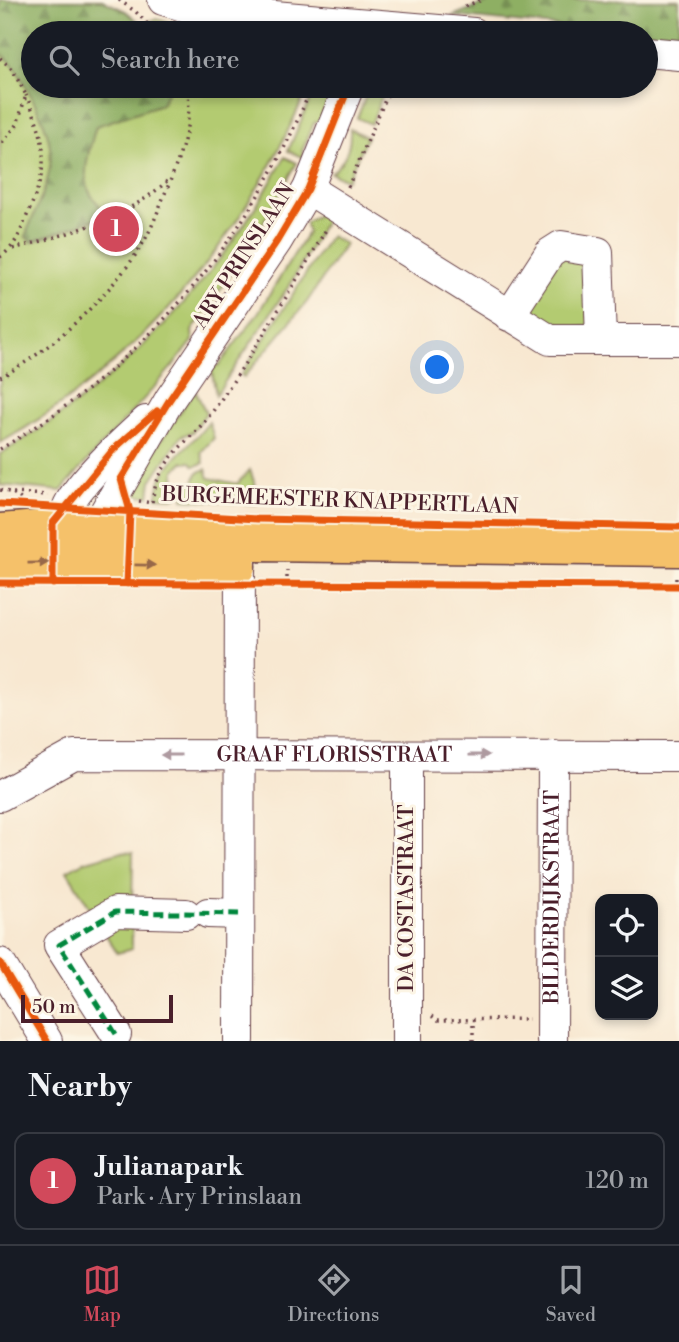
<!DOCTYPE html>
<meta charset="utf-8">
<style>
body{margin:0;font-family:"Libre Bodoni",serif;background:#242831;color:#f1f3f6}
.controls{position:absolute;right:21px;bottom:21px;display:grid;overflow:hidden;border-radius:14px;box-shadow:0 4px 10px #0003}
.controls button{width:63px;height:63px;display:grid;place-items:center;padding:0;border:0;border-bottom:2px solid #363941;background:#171b24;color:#f1f3f6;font:35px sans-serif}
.scale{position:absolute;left:21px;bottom:18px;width:152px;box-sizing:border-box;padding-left:7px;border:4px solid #4a1f2b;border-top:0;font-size:19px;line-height:24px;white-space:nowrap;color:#4a1f2b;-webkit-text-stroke:5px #fcf5e5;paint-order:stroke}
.you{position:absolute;left:438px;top:368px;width:24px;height:24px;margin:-18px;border:5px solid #fff;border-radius:50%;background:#1a73e8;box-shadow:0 0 0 10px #1a73e833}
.badge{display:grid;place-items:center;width:46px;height:46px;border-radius:50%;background:#d1495b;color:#fff;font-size:23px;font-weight:700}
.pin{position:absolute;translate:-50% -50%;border:4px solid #fff;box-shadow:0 2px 7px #0006}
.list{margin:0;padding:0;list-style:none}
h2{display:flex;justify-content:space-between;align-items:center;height:91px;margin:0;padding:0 28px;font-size:30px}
h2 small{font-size:23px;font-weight:400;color:#9ea1a6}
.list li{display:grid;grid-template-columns:46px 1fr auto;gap:21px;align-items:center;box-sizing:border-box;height:98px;margin:0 14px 14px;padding:0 14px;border:2px solid #363941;border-radius:14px}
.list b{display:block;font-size:26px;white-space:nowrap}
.list p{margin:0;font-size:23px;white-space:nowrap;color:#9ea1a6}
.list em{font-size:23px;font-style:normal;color:#9ea1a6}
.icon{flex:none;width:38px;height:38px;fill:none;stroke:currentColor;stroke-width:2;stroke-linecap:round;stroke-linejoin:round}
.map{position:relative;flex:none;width:679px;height:1041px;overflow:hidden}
.search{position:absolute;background:#171b24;box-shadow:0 4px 10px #0003;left:21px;right:21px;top:21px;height:77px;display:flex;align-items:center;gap:18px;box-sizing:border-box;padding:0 24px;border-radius:38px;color:#9ea1a6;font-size:26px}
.sheet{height:203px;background:#171b24}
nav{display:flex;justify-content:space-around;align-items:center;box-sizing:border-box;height:98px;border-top:2px solid #363941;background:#171b24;font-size:19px;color:#9ea1a6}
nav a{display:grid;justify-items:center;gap:4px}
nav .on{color:#d1495b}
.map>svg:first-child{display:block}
</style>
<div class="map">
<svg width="679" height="1041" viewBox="0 0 679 1041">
<defs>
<pattern id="forest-firs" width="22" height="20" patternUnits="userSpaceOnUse" patternTransform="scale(1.75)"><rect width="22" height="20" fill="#8eaf63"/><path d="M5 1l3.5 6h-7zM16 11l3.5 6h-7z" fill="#768e52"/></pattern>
</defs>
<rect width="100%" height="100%" fill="#fcf5e5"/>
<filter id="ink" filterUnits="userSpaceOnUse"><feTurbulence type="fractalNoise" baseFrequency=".0143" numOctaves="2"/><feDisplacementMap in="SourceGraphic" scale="14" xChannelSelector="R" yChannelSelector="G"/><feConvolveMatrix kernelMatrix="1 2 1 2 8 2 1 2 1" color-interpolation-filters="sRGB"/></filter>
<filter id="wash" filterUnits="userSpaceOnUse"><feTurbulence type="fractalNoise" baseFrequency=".00686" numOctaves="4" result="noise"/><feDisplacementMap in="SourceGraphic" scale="28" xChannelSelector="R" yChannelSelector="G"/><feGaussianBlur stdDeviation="1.57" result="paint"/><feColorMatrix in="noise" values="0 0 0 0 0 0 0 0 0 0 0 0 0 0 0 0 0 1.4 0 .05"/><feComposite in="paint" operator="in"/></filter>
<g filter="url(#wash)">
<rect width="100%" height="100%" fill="#f8e8d1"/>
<path fill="#b3cb71" stroke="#7e754e" stroke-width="2" d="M 0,0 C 47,0 105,0 141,24 L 156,19 L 210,33 L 33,33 L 33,86 L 308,86 C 246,236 142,363 0,443 Z
M 316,86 L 333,86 L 323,119 L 314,123 L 302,151 L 304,158 L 288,151 Z
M 370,86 L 386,86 L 371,124 L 357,118 Z
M 350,129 L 367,137 L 347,180 L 331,173 C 345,162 351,147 350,129 Z
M 285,157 L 297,163 L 246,252 L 192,331 L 193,341 C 152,394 104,440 61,491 L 0,485 L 0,454 C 123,382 217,282 285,157 Z
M 330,212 L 291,283 L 216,395 L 211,367 L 219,365 L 258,313 L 308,232 L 305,223 L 321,213 Z
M 330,236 L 345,244 L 307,302 L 244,377 L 241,375 Z
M 558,257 L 585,257 L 591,323 C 572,337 549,324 531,314 L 531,307 Z
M 195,390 L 206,413 L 193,432 L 181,436 L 151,481 L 149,496 L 129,495 L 134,480 Z
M 209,422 L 214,438 L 201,452 L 204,463 L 194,466 L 191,462 L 183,462 L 175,470 L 174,478 L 178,485 L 176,498 L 157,497 C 158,464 192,446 209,422 Z
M 206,469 L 209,478 L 237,484 L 250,470 L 260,499 L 257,504 L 183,499 L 186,485 L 194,482 L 197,473 Z
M 119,852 L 133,853 L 132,909 L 97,919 L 67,871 L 83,862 Z
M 132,917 L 132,949 L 117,953 L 101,927 Z"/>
<path fill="url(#forest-firs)" stroke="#6c6747" stroke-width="2" d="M 0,0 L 102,0 L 126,11 L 152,33 L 33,33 L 33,86 L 170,86 L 162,104 L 96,126 C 91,145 80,173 90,193 C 95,203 99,200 104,216 L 31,242 L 25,236 C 52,173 64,156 29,92 C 21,78 15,62 0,53 Z
M 494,0 L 679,0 L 679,38 L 452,16 Z"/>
</g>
<g filter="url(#ink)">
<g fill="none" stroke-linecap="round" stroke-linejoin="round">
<defs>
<g id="minor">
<path d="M 163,0 L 194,9 L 474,33"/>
<path d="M 646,52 L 679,55"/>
<path d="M 308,189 L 550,340 L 679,340"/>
<path d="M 509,316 L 550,253 L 561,246 L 598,252 L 601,340"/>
<path d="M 84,548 L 170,399 L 277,241 L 308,189 L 349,86"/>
<path d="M 72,549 C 68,536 61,519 68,506 C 80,481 124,441 146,421"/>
<path id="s1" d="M 0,796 L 74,755 L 679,756"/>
<path d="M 208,913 L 239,914"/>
<path d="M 0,963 L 47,1041"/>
<path d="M 116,1034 L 59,945 L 115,912 L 186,914"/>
<path d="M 239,1041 L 240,544"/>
<path d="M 407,1041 L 407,756"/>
<path id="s2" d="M 552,1041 L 553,755"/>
</g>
<path id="major" d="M 0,533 L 53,529 L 256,542 L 679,547
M 0,564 L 236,566"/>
</defs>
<use href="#minor" stroke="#643d44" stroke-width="32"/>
<use href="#major" stroke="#643d44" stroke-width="41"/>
<path stroke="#643d44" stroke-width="3.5" stroke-dasharray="2 5" stroke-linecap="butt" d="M 119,0 L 136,12 L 156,33
M 465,6 L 482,0
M 0,58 L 12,69 L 26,95 L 17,125 L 0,145
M 348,187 L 391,86
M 13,249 C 66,234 129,219 169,179
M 0,257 C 15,247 19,235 26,218 C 49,166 49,147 26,95
M 0,377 C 50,353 119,287 146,238 C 155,221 161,202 169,184 C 182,150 193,123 187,86
M 0,449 C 143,366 251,240 312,86
M 0,490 L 13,493 L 23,501
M 13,493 L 48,495
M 139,501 L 152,503 C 157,458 189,444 213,411 C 254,352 291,290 327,228
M 287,585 L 287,570
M 676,587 L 676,575
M 432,1016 L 438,1020 L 529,1019
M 473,1041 L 473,1020"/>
<use href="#minor" stroke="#fff" stroke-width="30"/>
<use href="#major" stroke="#f5c16b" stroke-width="38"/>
<path stroke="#00873e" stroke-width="5" stroke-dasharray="10 5" stroke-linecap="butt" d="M 116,1034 L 59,945 L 115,912 L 239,914"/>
<defs>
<path id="cycleway" d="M 0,504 L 257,519 L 679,527
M 0,583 L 679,586
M 53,584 L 53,523 L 113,450 L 157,411
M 127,584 L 130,511 L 121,479 L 170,399 L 277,241 L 308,189 L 349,86
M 0,963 L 47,1041"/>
</defs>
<use href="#cycleway" stroke="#fcf5e5" stroke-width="11"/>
<use href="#cycleway" stroke="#e8590c" stroke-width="7"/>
</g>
<defs><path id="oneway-solid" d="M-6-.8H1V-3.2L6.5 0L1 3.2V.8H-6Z" transform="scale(1.75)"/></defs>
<g fill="#976848">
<use href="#oneway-solid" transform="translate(38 563) rotate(-1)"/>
<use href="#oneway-solid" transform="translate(145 565) rotate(1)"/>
</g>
<g fill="#ae9aa0">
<use href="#oneway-solid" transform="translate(171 755) rotate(-180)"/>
<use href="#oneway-solid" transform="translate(479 755)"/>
</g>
</g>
<g text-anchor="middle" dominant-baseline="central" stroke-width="6" stroke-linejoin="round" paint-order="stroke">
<g font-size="21" fill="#4a1f2b" stroke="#fcf5e5">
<text transform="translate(244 256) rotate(-57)">ARY PRINSLAAN</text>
<text transform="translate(340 501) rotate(2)">BURGEMEESTER KNAPPERTLAAN</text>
<text stroke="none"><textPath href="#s1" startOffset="345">GRAAF FLORISSTRAAT</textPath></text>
<text transform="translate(407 898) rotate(-90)">DA COSTASTRAAT</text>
<text stroke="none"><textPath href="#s2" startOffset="144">BILDERDIJKSTRAAT</textPath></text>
</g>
</g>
</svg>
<div class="controls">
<button><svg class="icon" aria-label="locate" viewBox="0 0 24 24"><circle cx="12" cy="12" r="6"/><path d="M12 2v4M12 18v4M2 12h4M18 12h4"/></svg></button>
<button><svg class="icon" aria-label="layers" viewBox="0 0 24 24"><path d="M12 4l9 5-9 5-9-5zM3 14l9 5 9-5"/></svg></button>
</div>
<div class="scale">50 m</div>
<div class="you"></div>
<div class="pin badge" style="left:116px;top:229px">1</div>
<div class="search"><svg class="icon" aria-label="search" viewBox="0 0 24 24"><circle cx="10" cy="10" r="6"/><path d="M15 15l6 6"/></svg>Search here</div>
</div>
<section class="sheet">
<h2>Nearby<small></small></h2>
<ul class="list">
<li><span class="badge">1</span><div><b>Julianapark</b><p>Park · Ary Prinslaan</p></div><em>120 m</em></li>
</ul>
</section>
<nav>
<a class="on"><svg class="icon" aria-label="map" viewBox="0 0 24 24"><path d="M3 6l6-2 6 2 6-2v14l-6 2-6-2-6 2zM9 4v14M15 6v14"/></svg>Map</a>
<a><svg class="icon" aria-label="directions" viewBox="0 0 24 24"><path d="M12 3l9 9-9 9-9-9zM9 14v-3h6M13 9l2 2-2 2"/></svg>Directions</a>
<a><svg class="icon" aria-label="saved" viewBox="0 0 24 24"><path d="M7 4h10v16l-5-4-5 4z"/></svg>Saved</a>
</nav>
